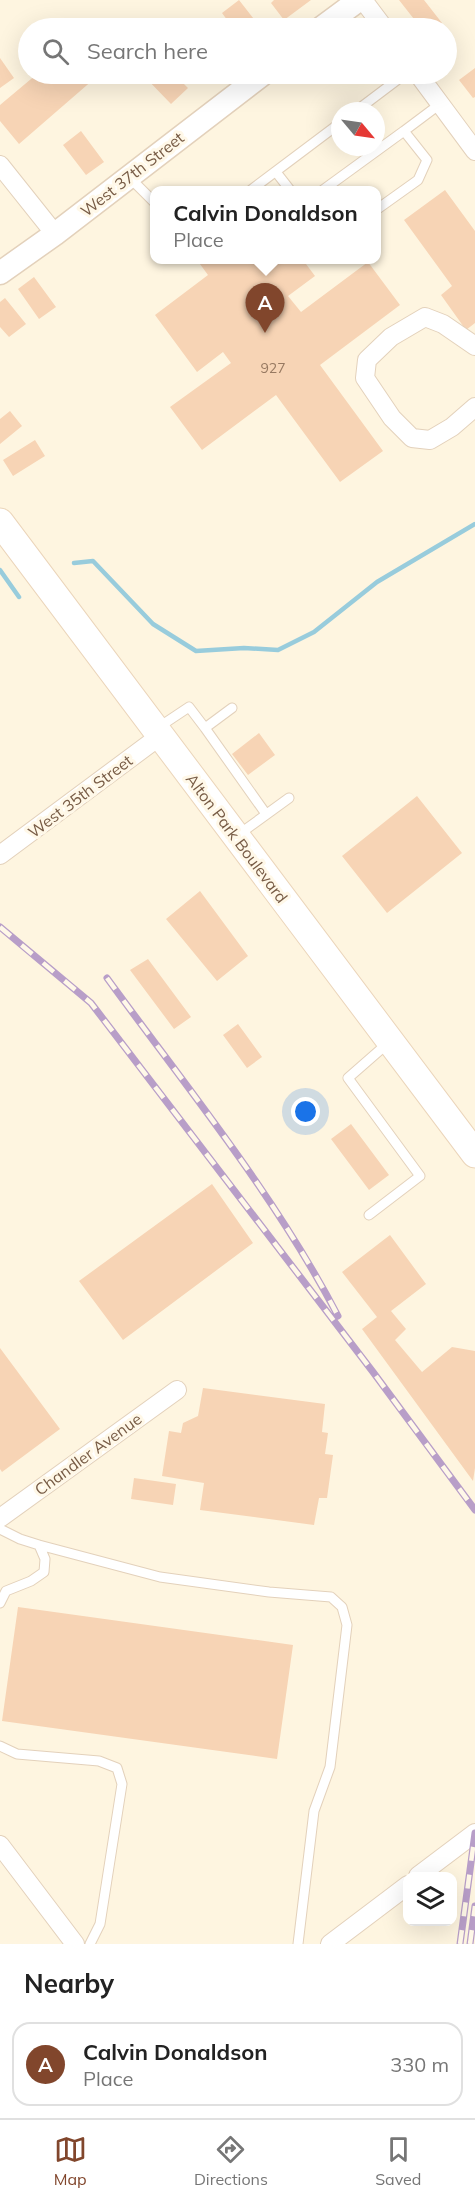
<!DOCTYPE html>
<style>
body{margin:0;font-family:Mulish,sans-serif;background:#f6f6f6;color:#222}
.controls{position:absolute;right:18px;bottom:18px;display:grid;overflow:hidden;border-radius:12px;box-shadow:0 6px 24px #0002}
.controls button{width:54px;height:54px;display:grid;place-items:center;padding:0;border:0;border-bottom:2px solid #e0e0e0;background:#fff;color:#222;font:30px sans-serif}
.compass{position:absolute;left:331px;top:102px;width:54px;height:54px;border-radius:50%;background:#fff;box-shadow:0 6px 24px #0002;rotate:119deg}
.you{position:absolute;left:306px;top:1112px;width:21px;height:21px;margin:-15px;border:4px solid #fff;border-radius:50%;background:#1a73e8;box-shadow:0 0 0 9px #1a73e833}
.badge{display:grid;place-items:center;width:39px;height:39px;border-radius:50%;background:#81462c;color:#fff;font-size:20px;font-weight:700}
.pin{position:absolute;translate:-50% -50px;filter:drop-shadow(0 2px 3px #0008)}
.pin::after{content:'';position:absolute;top:32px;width:21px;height:18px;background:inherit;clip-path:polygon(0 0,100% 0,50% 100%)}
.popup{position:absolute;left:150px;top:186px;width:231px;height:78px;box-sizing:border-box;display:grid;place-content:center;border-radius:12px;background:#fff;filter:drop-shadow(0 2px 4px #0005);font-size:20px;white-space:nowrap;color:#767676}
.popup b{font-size:22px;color:#222}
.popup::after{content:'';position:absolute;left:50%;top:100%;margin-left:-12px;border:12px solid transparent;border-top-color:#fff}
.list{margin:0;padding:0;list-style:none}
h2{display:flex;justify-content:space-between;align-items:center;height:78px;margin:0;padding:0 24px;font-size:26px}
h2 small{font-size:20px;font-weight:400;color:#767676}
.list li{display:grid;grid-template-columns:39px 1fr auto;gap:18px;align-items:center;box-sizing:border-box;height:84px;margin:0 12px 12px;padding:0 12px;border:2px solid #e0e0e0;border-radius:18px}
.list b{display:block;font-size:22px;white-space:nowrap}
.list p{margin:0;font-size:20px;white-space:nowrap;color:#767676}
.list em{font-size:20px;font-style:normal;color:#767676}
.icon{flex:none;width:33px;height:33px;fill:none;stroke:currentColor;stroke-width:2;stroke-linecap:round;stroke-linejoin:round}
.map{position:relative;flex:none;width:475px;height:1944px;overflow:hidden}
.search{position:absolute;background:#fff;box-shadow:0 6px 24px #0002;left:18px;right:18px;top:18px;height:66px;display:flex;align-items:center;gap:15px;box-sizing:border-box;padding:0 21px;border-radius:33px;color:#767676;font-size:22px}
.sheet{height:174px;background:#fff}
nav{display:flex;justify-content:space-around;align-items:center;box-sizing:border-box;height:84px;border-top:2px solid #e0e0e0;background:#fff;font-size:16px;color:#767676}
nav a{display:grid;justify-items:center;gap:3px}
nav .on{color:#81462c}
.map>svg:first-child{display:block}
</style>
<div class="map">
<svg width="475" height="1944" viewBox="0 0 475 1944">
<rect width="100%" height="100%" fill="#fef5e0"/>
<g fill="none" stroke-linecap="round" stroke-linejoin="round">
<path stroke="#98ccdc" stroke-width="4.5" d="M 74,563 L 93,561 L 153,624 L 196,651 L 244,648 L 278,650 L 314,632 L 377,582 L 475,524
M 0,570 L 19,597"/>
</g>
<path fill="#f7d4b5" d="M 239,0 L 261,28 L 233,28 L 222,13 Z
M 274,0 L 311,0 L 284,20 L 271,3 Z
M 399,0 L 424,0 L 442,23 L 435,28 L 421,28 Z
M 220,19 L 227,28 L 207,28 Z
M 0,58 L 14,78 L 0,88 Z
M 475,68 L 475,97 L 473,98 L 459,80 Z
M 37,74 L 90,74 L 94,79 L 19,144 L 0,121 L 0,105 Z
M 142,74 L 174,74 L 188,88 L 171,104 Z
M 81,131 L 104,162 L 86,175 L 63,145 Z
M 445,190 L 475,231 L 475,323 L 466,330 L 441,295 L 452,286 L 404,220 Z
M 197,260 L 303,260 L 315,276 L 288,296 L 301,312 L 368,262 L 400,305 L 320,365 L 383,451 L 340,482 L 276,395 L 202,450 L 170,407 L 231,363 L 223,352 L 197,372 L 155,315 L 208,275 Z
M 34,277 L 56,307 L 39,319 L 18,289 Z
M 5,298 L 26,324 L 9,337 L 0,327 L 0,302 Z
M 10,411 L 22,426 L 0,444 L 0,419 Z
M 35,440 L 45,456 L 13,476 L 3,460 Z
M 259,733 L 275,755 L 248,775 L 232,754 Z
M 417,796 L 462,853 L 387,913 L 342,856 Z
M 200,891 L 248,956 L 217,981 L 166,919 Z
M 148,959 L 191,1017 L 174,1029 L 130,970 Z
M 238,1024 L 262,1057 L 247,1068 L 223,1035 Z
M 351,1124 L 389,1175 L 369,1190 L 331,1139 Z
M 212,1184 L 253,1243 L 123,1340 L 79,1281 Z
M 390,1235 L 426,1284 L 391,1311 L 406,1329 L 395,1340 L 422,1372 L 452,1347 L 475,1351 L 475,1468 L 473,1481 L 362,1329 L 377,1317 L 342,1272 Z
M 0,1348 L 60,1429 L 2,1472 L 0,1469 Z
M 203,1388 L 325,1404 L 322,1432 L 328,1433 L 325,1454 L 333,1455 L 327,1498 L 319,1498 L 314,1525 L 200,1510 L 204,1483 L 162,1476 L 169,1431 L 181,1433 L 183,1423 L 198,1416 Z
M 134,1478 L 176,1484 L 173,1505 L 131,1499 Z
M 18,1607 L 293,1645 L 277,1759 L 2,1721 Z"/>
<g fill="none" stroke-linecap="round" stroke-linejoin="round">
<defs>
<path id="service" d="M 356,111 L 405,74
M 276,172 L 290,190
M 129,177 L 154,202
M 251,190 L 340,123
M 323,190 L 404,131
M 376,210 L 418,180 L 427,160 L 404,131 L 440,104
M 232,708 L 205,728 L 266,814
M 159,727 L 189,707 L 205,728
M 238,835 L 289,798
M 369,1215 L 420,1176 L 348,1078 L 388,1043
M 0,1529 L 20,1539 L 39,1545 L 45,1559 L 44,1572 L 31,1581 L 6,1591 L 0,1603
M 39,1545 L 160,1577 L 269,1592 L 331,1597 L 342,1607 L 347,1625 L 330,1767 L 314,1811 L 298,1944
M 0,1746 L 17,1754 L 99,1761 L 117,1768 L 122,1784 L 100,1924 L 90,1944"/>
<path id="minor" d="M 363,0 L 384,28
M 418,74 L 475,151
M 0,165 L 55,234
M 475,346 L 443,324 L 425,317 L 391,337 L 367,360 L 365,378 L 392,418 L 412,438 L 430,440 L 452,427 L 475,407
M 0,855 L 160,736
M 0,1518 L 177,1390
M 0,1845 L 75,1944
M 418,1876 L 475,1833
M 330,1944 L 408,1885"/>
<path id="tertiary" d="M 321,28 L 359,0
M 0,273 L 55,234 L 263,74"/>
<path id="secondary" d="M 0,522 L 475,1154"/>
</defs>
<use href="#service" stroke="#e3d1bb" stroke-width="11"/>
<use href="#minor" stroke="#e3d1bb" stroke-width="20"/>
<use href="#tertiary" stroke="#e3d1bb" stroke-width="25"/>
<use href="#secondary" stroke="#ebd5ba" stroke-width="29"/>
<use href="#service" stroke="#fff" stroke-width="9"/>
<use href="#minor" stroke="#fff" stroke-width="18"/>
<use href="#tertiary" stroke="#fff" stroke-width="22"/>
<use href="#secondary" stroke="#fff" stroke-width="27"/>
<defs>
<path id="rail" d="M 0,927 L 91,1003 L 373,1372 L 475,1510
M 107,978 C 187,1088 275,1195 338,1316
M 460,1944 L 475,1833
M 470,1944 L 475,1906"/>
</defs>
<use href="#rail" stroke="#b89ec8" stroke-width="7"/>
<use href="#rail" stroke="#fff8e8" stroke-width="4.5" stroke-dasharray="14" stroke-linecap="butt"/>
</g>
<g text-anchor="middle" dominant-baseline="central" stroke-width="6" stroke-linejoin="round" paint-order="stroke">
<g font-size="14" fill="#977961">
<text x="273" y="368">927</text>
</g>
<g font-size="16" fill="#775b45" stroke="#fff8e8">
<text transform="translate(132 174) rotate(-38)">West 37th Street</text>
<text transform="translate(80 796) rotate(-37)">West 35th Street</text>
<text transform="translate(237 838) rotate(53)">Alton Park Boulevard</text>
<text transform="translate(88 1454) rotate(-36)">Chandler Avenue</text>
</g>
</g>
</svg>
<div class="controls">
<button><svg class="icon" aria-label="layers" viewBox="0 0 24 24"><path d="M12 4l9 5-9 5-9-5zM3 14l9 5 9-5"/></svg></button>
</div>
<svg class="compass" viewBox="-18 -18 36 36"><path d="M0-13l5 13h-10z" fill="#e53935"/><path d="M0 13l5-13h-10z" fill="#767676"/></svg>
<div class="you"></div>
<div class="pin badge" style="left:265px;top:333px">A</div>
<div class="popup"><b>Calvin Donaldson</b>Place</div>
<div class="search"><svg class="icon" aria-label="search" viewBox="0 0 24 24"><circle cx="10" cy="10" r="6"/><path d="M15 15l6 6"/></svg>Search here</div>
</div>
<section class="sheet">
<h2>Nearby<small></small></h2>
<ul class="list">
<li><span class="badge">A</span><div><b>Calvin Donaldson</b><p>Place</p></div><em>330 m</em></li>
</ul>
</section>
<nav>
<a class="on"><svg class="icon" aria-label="map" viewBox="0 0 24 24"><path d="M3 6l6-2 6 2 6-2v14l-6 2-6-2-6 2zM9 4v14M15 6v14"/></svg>Map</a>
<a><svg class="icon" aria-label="directions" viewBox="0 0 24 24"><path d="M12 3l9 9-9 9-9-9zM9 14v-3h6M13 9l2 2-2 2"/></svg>Directions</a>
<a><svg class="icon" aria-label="saved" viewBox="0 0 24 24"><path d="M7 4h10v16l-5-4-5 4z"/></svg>Saved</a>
</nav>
